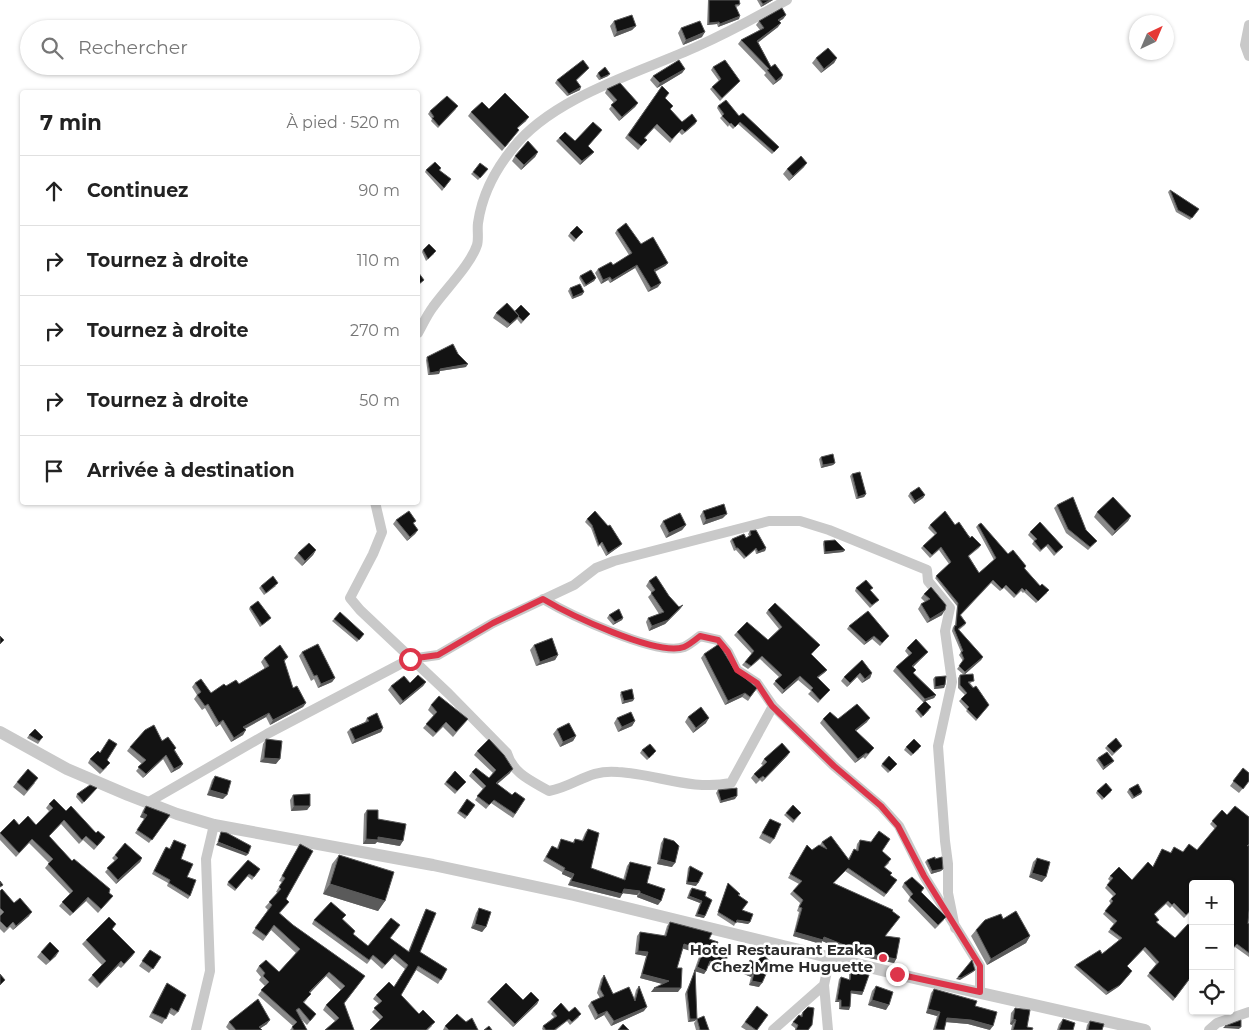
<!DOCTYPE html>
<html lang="fr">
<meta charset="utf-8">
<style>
body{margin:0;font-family:Montserrat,sans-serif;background:#f6f6f6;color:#222}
.controls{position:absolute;right:15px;bottom:15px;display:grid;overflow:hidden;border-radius:5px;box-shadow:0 1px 4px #0004}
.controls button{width:45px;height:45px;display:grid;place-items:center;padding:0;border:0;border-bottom:1px solid #e0e0e0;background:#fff;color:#222;font:25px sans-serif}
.compass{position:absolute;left:1129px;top:15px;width:45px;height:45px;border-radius:50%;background:#fff;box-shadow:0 1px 4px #0004;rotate:44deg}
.stop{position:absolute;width:15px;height:15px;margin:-11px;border:4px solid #dd354a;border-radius:50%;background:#fff}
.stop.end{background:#dd354a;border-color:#fff;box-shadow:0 1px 5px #0008}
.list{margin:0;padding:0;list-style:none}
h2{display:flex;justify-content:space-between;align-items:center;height:65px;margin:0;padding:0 20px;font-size:21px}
h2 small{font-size:16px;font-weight:400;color:#767676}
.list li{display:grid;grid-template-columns:32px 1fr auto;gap:15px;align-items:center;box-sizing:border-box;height:70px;padding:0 20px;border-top:1px solid #e0e0e0}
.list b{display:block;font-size:19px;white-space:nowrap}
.list em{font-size:16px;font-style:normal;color:#767676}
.icon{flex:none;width:28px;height:28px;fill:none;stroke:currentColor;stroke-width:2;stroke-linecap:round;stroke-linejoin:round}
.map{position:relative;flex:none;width:1249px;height:1030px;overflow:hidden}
.search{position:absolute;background:#fff;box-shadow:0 1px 4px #0004;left:20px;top:20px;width:400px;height:55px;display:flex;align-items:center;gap:12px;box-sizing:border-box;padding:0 18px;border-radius:28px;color:#767676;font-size:19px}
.panel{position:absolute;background:#fff;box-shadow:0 1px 4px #0004;left:20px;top:90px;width:400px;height:415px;border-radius:5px}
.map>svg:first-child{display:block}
</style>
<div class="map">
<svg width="1249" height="1030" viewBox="0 0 1249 1030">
<rect width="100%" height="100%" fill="#fff"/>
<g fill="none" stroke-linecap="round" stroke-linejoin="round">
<path stroke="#c9c9c9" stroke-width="10" d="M 1249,25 L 1245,45 L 1249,56
M 418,333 C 423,324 427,315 433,307 C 445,290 471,264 477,245 C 479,239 477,230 478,223 C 482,195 495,170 513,148 C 553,97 638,73 696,47 C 727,33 757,17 787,0
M 375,502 L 382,532 L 373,554 L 350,598 L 360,610 L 449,694 L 507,753 C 513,774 532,781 549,791 C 576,786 588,769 618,772 C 656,774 692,791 731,783 L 773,706
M 543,599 C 568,614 658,657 684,647 C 689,645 695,640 700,636 L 718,640 L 728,652 L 737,670 L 757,683 L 773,706 L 834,766 L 881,806 L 899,826 L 924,876 L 980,966 L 980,992
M 147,803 L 267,734 L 410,659 L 438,655 L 493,623 L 574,585 L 596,568 L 614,561 L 769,521 L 800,521 L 829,530 L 927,570 L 928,581 L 950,608 L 945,631 L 952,682 L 938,746 L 945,841 L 948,864 L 948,893 L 955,928
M 196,1030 L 210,971 L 206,859 L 214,825
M 773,1030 L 824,985
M 828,1030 L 824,985 L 830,957
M 1209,1030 L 1217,1023 L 1249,1012"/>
<path stroke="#c9c9c9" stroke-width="12" d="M 0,732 L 67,769 L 128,795 L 177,814 L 214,825 L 433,865 L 574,895 L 914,978 L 1145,1030"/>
</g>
<path fill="#898989" d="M 708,0 L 739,0 L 740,4 L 739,6 L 736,7 L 739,19 L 718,27 L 717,24 L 707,25 Z
M 757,0 L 773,0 L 761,7 Z
M 786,15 L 783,19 L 779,21 L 778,27 L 758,42 L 771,67 L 783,75 L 781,79 L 773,85 L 764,75 L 766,73 L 738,44 L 741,40 L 760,30 L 756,25 L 759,21 Z
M 614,21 L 636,26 L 632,30 L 614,37 L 610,26 Z
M 681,28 L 702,37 L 683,45 L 678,33 Z
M 816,58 L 837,58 L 834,63 L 821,73 L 812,63 Z
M 713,67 L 740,81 L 720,101 L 710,89 L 719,81 L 711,70 Z
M 589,68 L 576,81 L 580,90 L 567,96 L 555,83 L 557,80 Z
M 685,69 L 682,73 L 657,88 L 650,80 L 653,76 Z
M 598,73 L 608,76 L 599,80 L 596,76 Z
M 662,86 L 665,98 L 673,106 L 670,110 L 682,122 L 697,121 L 695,124 L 682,135 L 679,132 L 670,143 L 654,128 L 645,138 L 647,140 L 638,150 L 625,138 Z
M 607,89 L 638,103 L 635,107 L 619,121 L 609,109 L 614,103 L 605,93 Z
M 718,106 L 739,116 L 779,147 L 772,154 L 738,124 L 733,129 L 729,125 L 728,127 L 720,118 L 722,116 L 717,108 Z
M 456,109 L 438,128 L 431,121 L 432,119 L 428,114 L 430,111 Z
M 489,109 L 526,121 L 517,128 L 519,130 L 502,151 L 468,116 L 471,112 Z
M 602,130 L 588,146 L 594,152 L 591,155 L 580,165 L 556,141 L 559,138 L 575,141 Z
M 538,152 L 535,157 L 521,170 L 512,161 L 515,156 Z
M 804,167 L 789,181 L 783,174 L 787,169 Z
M 441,168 L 440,171 L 451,179 L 442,191 L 425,172 L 426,170 Z
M 488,169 L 478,180 L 471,174 L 473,172 Z
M 1170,190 L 1199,209 L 1190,220 L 1176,212 L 1168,192 Z
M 617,230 L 641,244 L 668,263 L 665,266 L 655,272 L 658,287 L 648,292 L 635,268 L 610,283 L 608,280 L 601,284 L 595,273 L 598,269 L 613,265 L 629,255 L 615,233 Z
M 570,233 L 581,234 L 574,242 L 568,236 Z
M 423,250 L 434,254 L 426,261 L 422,252 Z
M 580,276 L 596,278 L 594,281 L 584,287 L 579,278 Z
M 570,288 L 584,292 L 582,295 L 572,299 L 568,291 Z
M 515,311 L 530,314 L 521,324 L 517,319 L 507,328 L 493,318 L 496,313 Z
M 458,354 L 466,367 L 440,371 L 439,374 L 428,375 L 426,360 L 427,357 Z
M 821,457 L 835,463 L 833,465 L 821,468 L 819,459 Z
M 852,474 L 866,494 L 864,497 L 856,499 L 850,476 Z
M 910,493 L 925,495 L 923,498 L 914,504 L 908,496 Z
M 1057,505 L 1094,544 L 1088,550 L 1066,533 L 1054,508 Z
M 703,511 L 723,518 L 703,525 L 700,516 Z
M 1097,512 L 1131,516 L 1128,521 L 1112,536 L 1094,517 Z
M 587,519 L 620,546 L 606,556 L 600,545 L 598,547 L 591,528 L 585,522 Z
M 396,520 L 414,524 L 418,530 L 415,534 L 407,541 L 393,524 Z
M 663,521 L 686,525 L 682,530 L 666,538 L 660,526 Z
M 930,525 L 955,525 L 981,545 L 979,548 L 969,556 L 979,573 L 994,560 L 976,527 L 978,525 L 1008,554 L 1026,566 L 1025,569 L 1047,593 L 1036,603 L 1024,592 L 1023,593 L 1021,591 L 1014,598 L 1004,588 L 1000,591 L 991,583 L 961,615 L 966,623 L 965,625 L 959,630 L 983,657 L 981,660 L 964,675 L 957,669 L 963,661 L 959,655 L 961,652 L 952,631 L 953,627 L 955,625 L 957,606 L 935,578 L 949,564 L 939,550 L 930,558 L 921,548 L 923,546 L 935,535 L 928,528 Z
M 750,531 L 766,548 L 765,551 L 756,554 L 755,550 L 744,559 L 736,550 L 734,551 L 730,541 L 732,539 L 746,538 L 749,536 L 748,534 Z
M 1030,532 L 1063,547 L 1054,556 L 1046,546 L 1040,552 L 1032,544 L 1034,541 L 1028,535 Z
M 824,541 L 845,550 L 843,552 L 824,554 L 823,544 Z
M 316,550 L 313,555 L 302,566 L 294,558 L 298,553 Z
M 649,581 L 669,596 L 679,607 L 683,605 L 680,609 L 665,624 L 649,631 L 646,622 L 648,618 L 659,614 L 648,597 L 652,593 L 646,586 Z
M 261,586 L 276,586 L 264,595 L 259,588 Z
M 931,587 L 942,615 L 927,623 L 918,609 L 921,604 L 925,602 L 921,598 L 924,594 Z
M 856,588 L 870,591 L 879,600 L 870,608 L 855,591 Z
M 250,607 L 269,620 L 260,627 L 249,609 Z
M 768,610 L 817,648 L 811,655 L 827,670 L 824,673 L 818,678 L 830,690 L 818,703 L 808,694 L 811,691 L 798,680 L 782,694 L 773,684 L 779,677 L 760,659 L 748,669 L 742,665 L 752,654 L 734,635 L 737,632 L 768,640 L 779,629 L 766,613 Z
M 609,615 L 623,618 L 622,620 L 613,625 L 607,618 Z
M 334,619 L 364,634 L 357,642 L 332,621 Z
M 849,626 L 889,636 L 880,646 L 872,639 L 864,645 L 847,629 Z
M 534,645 L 558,655 L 555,660 L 536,666 L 530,650 Z
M 907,648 L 925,655 L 913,667 L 914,673 L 936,695 L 934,698 L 925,701 L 929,710 L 921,718 L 915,711 L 924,702 L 923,702 L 893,671 L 896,667 L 909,656 L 905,651 Z
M 302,652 L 335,678 L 332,682 L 318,688 L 314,679 L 311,681 L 299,656 Z
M 704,654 L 734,669 L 757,688 L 748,701 L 742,697 L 725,705 L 701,658 Z
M 288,657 L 284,662 L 293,688 L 306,703 L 303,707 L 270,725 L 266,717 L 245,729 L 243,735 L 231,742 L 220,724 L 216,727 L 205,708 L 202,710 L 194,699 L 197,695 L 192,687 L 195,683 L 211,693 L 226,686 L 239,684 L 265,669 L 261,662 L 264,658 Z
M 862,660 L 872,673 L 870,678 L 862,683 L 857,677 L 847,687 L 841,681 L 844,677 Z
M 960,675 L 972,683 L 970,683 L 989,705 L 976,721 L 966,711 L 967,710 L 959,701 L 965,695 L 958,688 L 958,678 Z
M 935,677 L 945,685 L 944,688 L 934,689 L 933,679 Z
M 426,682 L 423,686 L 400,705 L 388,690 L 391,686 Z
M 621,692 L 633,701 L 622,704 L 620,695 Z
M 431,705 L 468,719 L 453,737 L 443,727 L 433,737 L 423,728 L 434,716 L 428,710 Z
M 688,717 L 706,723 L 693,733 L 685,722 Z
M 367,718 L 383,728 L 381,732 L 352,744 L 347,732 L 350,729 L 365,722 Z
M 617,718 L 635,721 L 632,726 L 618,732 L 614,723 Z
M 823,719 L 838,719 L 867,722 L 856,731 L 874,748 L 865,759 L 863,757 L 855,763 L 820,723 Z
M 557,729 L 576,736 L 573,741 L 560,747 L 553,734 Z
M 29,735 L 43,737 L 38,744 L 27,738 Z
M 266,739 L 276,764 L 260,762 L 263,744 Z
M 162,741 L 175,750 L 183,764 L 180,768 L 171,773 L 163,759 L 143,778 L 136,771 L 142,764 L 127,751 L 130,747 Z
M 1107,746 L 1122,746 L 1112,756 L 1105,748 Z
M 906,747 L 919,749 L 911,756 L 904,750 Z
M 642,750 L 654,754 L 647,760 L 640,753 Z
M 477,751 L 510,773 L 497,784 L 512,795 L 525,799 L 513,818 L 491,803 L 486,809 L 475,800 L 483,789 L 469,776 L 472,772 L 489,778 L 493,773 L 474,755 Z
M 790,752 L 787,756 L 762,782 L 760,780 L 756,784 L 751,778 L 754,774 L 763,765 L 761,764 L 764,759 Z
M 1098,758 L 1114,761 L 1112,763 L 1103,770 L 1096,760 Z
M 90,759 L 107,760 L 107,767 L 100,774 L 88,763 Z
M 882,764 L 897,764 L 888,773 L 881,766 Z
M 1243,768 L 1249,781 L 1239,793 L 1230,786 Z
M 455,771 L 466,782 L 455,794 L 444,784 Z
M 215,776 L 223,799 L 207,795 L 212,780 Z
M 17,782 L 35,783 L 24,796 L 13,787 Z
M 97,788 L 82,804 L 76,797 L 77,794 Z
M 1129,789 L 1142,792 L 1141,794 L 1132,799 L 1127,792 Z
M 718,790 L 735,799 L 720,803 L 716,793 Z
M 1097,791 L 1111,792 L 1102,800 L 1096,793 Z
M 293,795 L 310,806 L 307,810 L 291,811 L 290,800 Z
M 467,799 L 475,805 L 465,819 L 457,813 Z
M 49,804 L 66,811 L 102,841 L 94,850 L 83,840 L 79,844 L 61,824 L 49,836 L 72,861 L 113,896 L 98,913 L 86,901 L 70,916 L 59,906 L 70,894 L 45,868 L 49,863 L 29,843 L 16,857 L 0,840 L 0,833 L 19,825 L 36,825 L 49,811 L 46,808 Z
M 146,806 L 170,815 L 149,843 L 135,833 L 145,819 L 140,817 L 143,810 Z
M 367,810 L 378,819 L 400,846 L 377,842 L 375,844 L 363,844 L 364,814 Z
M 1222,810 L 1248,924 L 1249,923 L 1249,957 L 1235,947 L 1230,952 L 1230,884 L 1193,884 L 1193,909 L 1184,918 L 1172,906 L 1170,908 L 1166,904 L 1154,915 L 1157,922 L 1193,975 L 1173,1001 L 1147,976 L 1156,964 L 1143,950 L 1127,966 L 1130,974 L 1118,987 L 1106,995 L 1074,967 L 1076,965 L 1102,954 L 1119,940 L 1108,932 L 1114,924 L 1103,914 L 1111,904 L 1109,901 L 1113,896 L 1105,888 L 1110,881 L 1108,879 L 1110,876 L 1132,880 L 1153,866 L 1162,849 L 1170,853 L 1174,847 L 1183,852 L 1197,850 L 1215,829 L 1210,824 Z
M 786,813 L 801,813 L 793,823 L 784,815 Z
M 770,819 L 774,839 L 770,844 L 759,838 Z
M 588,829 L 591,868 L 623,880 L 627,866 L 630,862 L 647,883 L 658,905 L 637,897 L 637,895 L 623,893 L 620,898 L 568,885 L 571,878 L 562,874 L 562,872 L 543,861 L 552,846 L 557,848 L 559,843 L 561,839 L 572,843 L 575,839 L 582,840 L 585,833 Z
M 664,838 L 672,867 L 657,864 L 661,843 Z
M 174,840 L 187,877 L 190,896 L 188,899 L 167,886 L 168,883 L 152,874 L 164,850 L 166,847 L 169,849 Z
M 860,840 L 882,851 L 889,863 L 885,867 L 890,875 L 897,880 L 884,897 L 845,871 L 834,883 L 892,911 L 885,936 L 896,959 L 894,963 L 849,954 L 849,952 L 822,941 L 821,944 L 793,936 L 799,912 L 797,911 L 800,903 L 790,894 L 799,884 L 788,878 L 807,845 L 812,850 L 820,845 L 822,842 L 848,859 L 854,849 L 856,850 L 857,844 Z
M 300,844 L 286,899 L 289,902 L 280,913 L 293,925 L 365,976 L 344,1004 L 354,1030 L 335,1021 L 323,1010 L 326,1005 L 341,990 L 326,976 L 310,993 L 307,999 L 304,1003 L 316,1014 L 307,1025 L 301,1019 L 307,1030 L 290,1030 L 293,1026 L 258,995 L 265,986 L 259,980 L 261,977 L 256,971 L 259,966 L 279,972 L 296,953 L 271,930 L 263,941 L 252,933 L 268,910 L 265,907 L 278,893 L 276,892 L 282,882 L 279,881 Z
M 115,855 L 142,858 L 140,862 L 116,884 L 105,872 L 115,861 L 112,858 Z
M 339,855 L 385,901 L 378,911 L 323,894 L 332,864 Z
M 1037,858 L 1042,882 L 1029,877 L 1033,862 Z
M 935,859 L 943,869 L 941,871 L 931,874 L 925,862 L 927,860 Z
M 690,866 L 696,886 L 686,884 L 688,868 Z
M 260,869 L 252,880 L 247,876 L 235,891 L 227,885 L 228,882 Z
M 728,883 L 738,895 L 742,910 L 750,922 L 748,924 L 736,922 L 734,926 L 717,915 L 727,886 Z
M 904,883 L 944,920 L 935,929 L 908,901 L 910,897 L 902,887 Z
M 692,888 L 705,896 L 704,918 L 695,916 L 700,903 L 687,898 L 690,890 Z
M 0,891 L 29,916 L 13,930 L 10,927 L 4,933 L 0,929 Z
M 479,908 L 486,927 L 482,932 L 471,928 L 476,913 Z
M 426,909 L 420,952 L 447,969 L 438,984 L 416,970 L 401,995 L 419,1014 L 432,1026 L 428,1030 L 370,1030 L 380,1020 L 372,1012 L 379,1004 L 373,999 L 376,995 L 394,987 L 405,969 L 392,958 L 382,969 L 371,959 L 367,964 L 312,924 L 314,920 L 343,919 L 355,931 L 353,934 L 368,946 L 390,938 L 408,952 L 424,913 Z
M 1003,919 L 1030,936 L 1026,943 L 987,965 L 971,936 L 976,930 Z
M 670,922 L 709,939 L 715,950 L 725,965 L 723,969 L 708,965 L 706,971 L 704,974 L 696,971 L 695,1021 L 688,1022 L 685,994 L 695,971 L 694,971 L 700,954 L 683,948 L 677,968 L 678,992 L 651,992 L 663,984 L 640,978 L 646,956 L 635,954 L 637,936 L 640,932 L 664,936 L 667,926 Z
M 112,930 L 135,952 L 132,956 L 121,968 L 118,966 L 97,988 L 88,980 L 102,965 L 82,944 L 86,940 Z
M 150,950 L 161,957 L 149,973 L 139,966 Z
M 41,952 L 56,956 L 46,965 L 37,957 Z
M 750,960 L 756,963 L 759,987 L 749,985 L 751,977 L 744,974 L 747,964 Z
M 851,972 L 863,992 L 862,995 L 851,993 L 849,1010 L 839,1009 L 839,1002 L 835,1002 L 839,979 L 841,977 L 849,980 L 849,974 Z
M 604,975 L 613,994 L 634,998 L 636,990 L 639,986 L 644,1011 L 611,1026 L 604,1015 L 595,1020 L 588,1006 L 591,1002 L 600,998 L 597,993 L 601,979 Z
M 167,983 L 178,1012 L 174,1016 L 169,1013 L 162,1024 L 149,1017 L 164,988 Z
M 876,986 L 886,1010 L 868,1005 L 872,991 Z
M 934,989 L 975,1006 L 990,1030 L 968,1024 L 946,1022 L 944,1030 L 933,1030 L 937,1016 L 926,1013 L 931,993 Z
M 490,999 L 523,1000 L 539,1000 L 537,1004 L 513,1027 L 487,1002 Z
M 757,1006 L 757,1030 L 746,1030 L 741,1027 Z
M 1015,1008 L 1027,1027 L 1032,1030 L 1011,1030 L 1012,1025 L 1010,1024 L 1011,1013 Z
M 553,1011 L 569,1012 L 579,1017 L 570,1025 L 567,1021 L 556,1030 L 543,1030 L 542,1029 L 543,1026 L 554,1017 L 551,1014 Z
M 803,1012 L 808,1030 L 795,1030 L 795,1028 L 791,1025 L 793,1022 L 800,1016 Z
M 697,1019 L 709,1030 L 696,1030 L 694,1023 Z
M 1063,1019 L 1073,1030 L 1057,1030 L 1059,1024 Z
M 1090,1021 L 1102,1030 L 1086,1030 L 1087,1025 Z
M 229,1022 L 267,1024 L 260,1028 L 262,1030 L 229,1030 L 226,1027 Z
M 466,1022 L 478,1030 L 443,1030 L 445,1026 Z"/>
<path fill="#5a5a5a" d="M 770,0 L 773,0 L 761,7 L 763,4 Z
M 786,15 L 783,19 L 775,24 L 778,20 Z
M 740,16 L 739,19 L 718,27 L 720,24 Z
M 719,22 L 717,24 L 707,25 L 709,23 Z
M 781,23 L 778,27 L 755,45 L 757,41 Z
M 636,26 L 632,30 L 614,37 L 617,32 Z
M 705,32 L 702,37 L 683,45 L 686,40 Z
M 837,58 L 834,63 L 821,73 L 824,69 Z
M 685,69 L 682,73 L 657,88 L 660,83 Z
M 610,74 L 608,76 L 599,80 L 601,78 Z
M 783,75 L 781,79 L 773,85 L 776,81 Z
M 581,87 L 580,90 L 567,96 L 569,94 Z
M 638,103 L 635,107 L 619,121 L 622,117 Z
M 529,117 L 526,121 L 513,132 L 517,128 Z
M 697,121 L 695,124 L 682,135 L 685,132 Z
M 538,152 L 535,157 L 521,170 L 524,165 Z
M 594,152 L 591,155 L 580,165 L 582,161 Z
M 807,163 L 804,167 L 789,181 L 793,176 Z
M 668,263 L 665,266 L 652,273 L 654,270 Z
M 637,265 L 635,268 L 610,283 L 612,280 Z
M 610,277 L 608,280 L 601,284 L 603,280 Z
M 596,278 L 594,281 L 584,287 L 586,285 Z
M 661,283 L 658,287 L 648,292 L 651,288 Z
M 584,292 L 582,295 L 572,299 L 573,297 Z
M 519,316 L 516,320 L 507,328 L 510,324 Z
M 468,364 L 466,367 L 440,371 L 439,374 L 428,375 L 430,373 L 440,369 Z
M 835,463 L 833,465 L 821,468 L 823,465 Z
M 866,494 L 864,497 L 856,499 L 858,497 Z
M 925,495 L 923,498 L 914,504 L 915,501 Z
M 727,514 L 723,518 L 703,525 L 706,520 Z
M 1131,516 L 1128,521 L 1112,536 L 1115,531 Z
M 686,525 L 682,530 L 666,538 L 669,533 Z
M 418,530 L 415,534 L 407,541 L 410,537 Z
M 622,544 L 620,546 L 606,556 L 608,553 Z
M 766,548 L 765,551 L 756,554 L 758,552 Z
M 316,550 L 313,555 L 302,566 L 305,561 Z
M 845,550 L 843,552 L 824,554 L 825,552 Z
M 683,605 L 680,609 L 665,624 L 649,631 L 652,626 Z
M 945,610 L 942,615 L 927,623 L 930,619 Z
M 623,618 L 622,620 L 613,625 L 615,622 Z
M 874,636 L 872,639 L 864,645 L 866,642 Z
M 928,652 L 910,670 L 912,666 Z
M 558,655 L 555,660 L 536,666 L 540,662 Z
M 983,657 L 981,660 L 964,675 L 965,672 Z
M 827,670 L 824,673 L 814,680 L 817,677 Z
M 860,673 L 857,677 L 847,687 L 850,683 Z
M 872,673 L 870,678 L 862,683 L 865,679 Z
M 800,676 L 798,680 L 782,694 L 784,690 Z
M 335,678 L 332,682 L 318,688 L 321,684 Z
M 426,682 L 423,686 L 400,705 L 403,701 Z
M 945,685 L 944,688 L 934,689 L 935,687 Z
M 745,693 L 742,697 L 725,705 L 728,701 Z
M 936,695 L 934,698 L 923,702 L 925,699 Z
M 634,699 L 633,701 L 622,704 L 624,701 Z
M 306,703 L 303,707 L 270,725 L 273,720 Z
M 269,713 L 266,717 L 240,731 L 243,727 Z
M 709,718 L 706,723 L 693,733 L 696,728 Z
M 870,718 L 867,722 L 852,734 L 855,730 Z
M 223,720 L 220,724 L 216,727 L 219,723 Z
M 635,721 L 632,726 L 618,732 L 622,727 Z
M 383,728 L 381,732 L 352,744 L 355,740 Z
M 246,730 L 243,735 L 231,742 L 234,738 Z
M 576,736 L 573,741 L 560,747 L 563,742 Z
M 790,752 L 787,756 L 762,782 L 765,778 Z
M 866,753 L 863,757 L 855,763 L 858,759 Z
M 166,755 L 163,759 L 143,778 L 146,774 Z
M 264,758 L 280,759 L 276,764 L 260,762 Z
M 1114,761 L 1112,763 L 1103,770 L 1104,767 Z
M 183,764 L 180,768 L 171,773 L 174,769 Z
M 513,769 L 510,773 L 494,787 L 496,783 Z
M 210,790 L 227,795 L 223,799 L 207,795 Z
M 1142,792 L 1141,794 L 1132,799 L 1134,797 Z
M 737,796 L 735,799 L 720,803 L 721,801 Z
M 294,806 L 310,806 L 307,810 L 291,811 Z
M 143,813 L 147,815 L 145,819 L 140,817 Z
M 378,837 L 403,841 L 400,846 L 377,842 L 375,844 L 363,844 L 366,839 Z
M 218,842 L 248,854 L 246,856 L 216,845 Z
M 142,858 L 140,862 L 116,884 L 118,880 Z
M 660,859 L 675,863 L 672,867 L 657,864 Z
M 943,869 L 941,871 L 931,874 L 932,871 Z
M 564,870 L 574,874 L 571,878 L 562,874 Z
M 1032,873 L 1046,877 L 1042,882 L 1029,877 Z
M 571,881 L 622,894 L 620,898 L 568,885 Z
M 687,882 L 698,883 L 696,886 L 686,884 Z
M 330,884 L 385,901 L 378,911 L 323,894 Z
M 624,889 L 640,891 L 637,895 L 621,893 Z
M 640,893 L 661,901 L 658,905 L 637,897 Z
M 689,896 L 702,901 L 700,903 L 687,898 Z
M 88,897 L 86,901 L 70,916 L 73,913 Z
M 32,912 L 29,916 L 13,930 L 16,926 Z
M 697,914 L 705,916 L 704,918 L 695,916 Z
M 737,920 L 750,922 L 748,924 L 736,922 Z
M 475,924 L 486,927 L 482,932 L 471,928 Z
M 795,932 L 824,937 L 852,948 L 849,952 L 822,941 L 821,944 L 793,936 Z
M 1030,936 L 1026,943 L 987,965 L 991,959 Z
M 684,944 L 703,951 L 700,954 L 681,948 Z
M 851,950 L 896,959 L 894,963 L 849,954 Z
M 59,951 L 56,956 L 46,965 L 50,961 Z
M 638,951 L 648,952 L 646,956 L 635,954 Z
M 135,952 L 132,956 L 121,968 L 124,964 Z
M 121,961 L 118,966 L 97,988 L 100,984 Z
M 710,961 L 725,965 L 723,969 L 707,965 Z
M 697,967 L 706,971 L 704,974 L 694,971 Z
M 747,970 L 754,973 L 751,977 L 744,974 Z
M 975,970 L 973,972 L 960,980 L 956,979 L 958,977 Z
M 329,972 L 326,976 L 306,997 L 309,992 Z
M 642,974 L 669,981 L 666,985 L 640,978 Z
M 1130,974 L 1118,987 L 1106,995 L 1108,992 Z
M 752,981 L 762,983 L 759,987 L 749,985 Z
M 654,988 L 681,988 L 678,992 L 651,992 Z
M 851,991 L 863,992 L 862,995 L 849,993 Z
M 539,1000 L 537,1004 L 513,1027 L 515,1024 Z
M 837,1000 L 841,1000 L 839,1002 L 835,1002 Z
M 872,1000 L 889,1005 L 886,1010 L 868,1005 Z
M 647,1007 L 644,1011 L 611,1026 L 614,1021 Z
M 841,1007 L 850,1007 L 849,1010 L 839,1009 Z
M 928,1009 L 940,1012 L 937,1016 L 926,1013 Z
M 607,1011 L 604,1015 L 595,1020 L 598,1015 Z
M 947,1018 L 971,1020 L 993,1026 L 990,1030 L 968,1024 L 945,1022 Z
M 690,1019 L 697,1019 L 695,1021 L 688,1022 Z
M 1013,1019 L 1016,1020 L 1012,1025 L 1010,1024 Z
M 270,1020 L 267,1024 L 258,1030 L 259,1027 Z
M 1225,1026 L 1241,1027 L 1239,1029 L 1223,1028 Z"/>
<path fill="#131313" stroke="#5a5a5a" d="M 709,0 L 739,0 L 740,4 L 735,5 L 740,16 L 720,24 L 719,22 L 709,23 Z
M 760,0 L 770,0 L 763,4 Z
M 782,8 L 786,15 L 778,20 L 781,23 L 757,41 L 771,67 L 775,64 L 783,75 L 776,81 L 767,70 L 769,69 L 741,40 L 764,28 L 759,21 Z
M 632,15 L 636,26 L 617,32 L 614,21 Z
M 700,21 L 705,32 L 686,40 L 681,28 Z
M 828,48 L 837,58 L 824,69 L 816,58 Z
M 583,60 L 589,68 L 576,80 L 581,87 L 569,94 L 557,80 Z
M 679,60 L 685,69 L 660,83 L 653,76 Z
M 725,60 L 740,81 L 722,98 L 712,87 L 721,79 L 713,67 Z
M 605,67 L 610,74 L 601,78 L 598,73 Z
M 620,83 L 638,103 L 622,117 L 611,105 L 617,100 L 607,89 Z
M 662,86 L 669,93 L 665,98 L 673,106 L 670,109 L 682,122 L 692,114 L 697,121 L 685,132 L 682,129 L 672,139 L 657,124 L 644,138 L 647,140 L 641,146 L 628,135 Z
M 505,93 L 529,117 L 517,128 L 519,130 L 505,147 L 471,112 L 482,102 L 489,109 Z
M 447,96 L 458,106 L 439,126 L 432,118 L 434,117 L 430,111 Z
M 726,100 L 739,116 L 743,113 L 779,147 L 774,152 L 740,122 L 735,127 L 731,123 L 730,124 L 722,116 L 724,114 L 718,106 Z
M 593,122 L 602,130 L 588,146 L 594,152 L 582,161 L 559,138 L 565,132 L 575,141 Z
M 528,141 L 538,152 L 524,165 L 515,156 Z
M 801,156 L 807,163 L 793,176 L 787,169 Z
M 435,162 L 441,168 L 439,170 L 451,179 L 444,188 L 426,170 Z
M 480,163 L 488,169 L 480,178 L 473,172 Z
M 1170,190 L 1199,209 L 1192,218 L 1178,210 Z
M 626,223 L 641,244 L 653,237 L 668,263 L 654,270 L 661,283 L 651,288 L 637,265 L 612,280 L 610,277 L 603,280 L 598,269 L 611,262 L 613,265 L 632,253 L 617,230 Z
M 577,226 L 583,232 L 576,239 L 570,233 Z
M 429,244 L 436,251 L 428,259 L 423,250 Z
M 591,270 L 596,278 L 586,285 L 580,276 Z
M 418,272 L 424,280 L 418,285 Z
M 580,284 L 584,292 L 573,297 L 570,288 Z
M 507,303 L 519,316 L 510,324 L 496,313 Z
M 521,305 L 530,314 L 523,321 L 518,316 L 519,316 L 515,311 Z
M 453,344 L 458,354 L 468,364 L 440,369 L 440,371 L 430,373 L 427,357 Z
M 833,454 L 835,463 L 823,465 L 821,457 Z
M 860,472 L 866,494 L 858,497 L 852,474 Z
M 919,487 L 925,495 L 915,501 L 910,493 Z
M 1073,497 L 1086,530 L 1097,541 L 1090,547 L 1068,529 L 1057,505 Z
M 1113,497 L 1131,516 L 1115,531 L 1097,512 Z
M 724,504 L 727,514 L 706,520 L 703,511 Z
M 409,511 L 416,521 L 413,523 L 418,530 L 410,537 L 396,520 Z
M 595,511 L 608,526 L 610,525 L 622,544 L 608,553 L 602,542 L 599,545 L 592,525 L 587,519 Z
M 945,511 L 955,525 L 959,522 L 970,538 L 972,536 L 981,545 L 968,556 L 979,573 L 996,558 L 978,525 L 981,523 L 1008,554 L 1013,550 L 1026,566 L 1024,568 L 1040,586 L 1042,584 L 1049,590 L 1038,601 L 1026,589 L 1025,591 L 1022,588 L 1016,595 L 1006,585 L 1002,589 L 993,580 L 960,615 L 966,623 L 958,629 L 983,657 L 965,672 L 959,666 L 964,659 L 961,652 L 963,651 L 954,629 L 955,625 L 956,626 L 958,603 L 936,576 L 951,562 L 941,547 L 932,555 L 923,546 L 937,533 L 930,525 Z
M 680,513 L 686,525 L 669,533 L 663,521 Z
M 1040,522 L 1063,547 L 1056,553 L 1048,544 L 1041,550 L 1034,541 L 1037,539 L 1030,532 Z
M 756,530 L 766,548 L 758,552 L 756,548 L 746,557 L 738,548 L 736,548 L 732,539 L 744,534 L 746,538 L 751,535 L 750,531 Z
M 835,540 L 845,550 L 825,552 L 824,541 Z
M 309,543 L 316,550 L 305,561 L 298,553 Z
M 273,576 L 278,583 L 266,593 L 261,586 Z
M 656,576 L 669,596 L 679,607 L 683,605 L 668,620 L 652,626 L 648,618 L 664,612 L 651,593 L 655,590 L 649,581 Z
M 866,580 L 873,588 L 870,590 L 879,600 L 872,605 L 856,588 Z
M 931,587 L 946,605 L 945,610 L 930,619 L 921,604 L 930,599 L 924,594 Z
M 258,601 L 271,618 L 262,625 L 250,607 Z
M 775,603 L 820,645 L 811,654 L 827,670 L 817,677 L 830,690 L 820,700 L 811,690 L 813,688 L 800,676 L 784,690 L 775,681 L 782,675 L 762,656 L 751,666 L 745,662 L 754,651 L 737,632 L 747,622 L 768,640 L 782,627 L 768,610 Z
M 619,609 L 623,618 L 615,622 L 609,615 Z
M 868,611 L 889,636 L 882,643 L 874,636 L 866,642 L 849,626 Z
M 340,612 L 364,634 L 359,640 L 334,619 Z
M 0,636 L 4,640 L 0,644 Z
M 552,638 L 558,655 L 540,662 L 534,645 Z
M 916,639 L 928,652 L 912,666 L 916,670 L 913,673 L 936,695 L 925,699 L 896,667 L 912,653 L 907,648 Z
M 318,644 L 335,678 L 321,684 L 317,675 L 314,676 L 302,652 Z
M 719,644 L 734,669 L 757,688 L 750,697 L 745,693 L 728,701 L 704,654 Z
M 280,645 L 288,657 L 284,660 L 293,688 L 297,686 L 306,703 L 273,720 L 269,713 L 243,727 L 246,730 L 234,738 L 223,720 L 219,723 L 208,704 L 205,706 L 197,695 L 201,692 L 195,683 L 201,679 L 211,693 L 224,684 L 226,686 L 236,680 L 239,684 L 269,666 L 264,658 Z
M 862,660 L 872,673 L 865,679 L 860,673 L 850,683 L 844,677 Z
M 973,674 L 974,681 L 968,682 L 973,688 L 976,686 L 989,705 L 977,719 L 967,709 L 969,707 L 961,699 L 967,693 L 960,685 L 960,675 Z
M 418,675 L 426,682 L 403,701 L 391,686 L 404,676 L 410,683 Z
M 946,676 L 945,685 L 935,687 L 935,677 Z
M 632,689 L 634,699 L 624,701 L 621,692 Z
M 439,696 L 468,719 L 456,732 L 446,722 L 436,733 L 426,724 L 437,712 L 431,705 Z
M 925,701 L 931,707 L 923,716 L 917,709 Z
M 857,704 L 870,718 L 855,730 L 874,748 L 868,754 L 866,753 L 858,759 L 823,719 L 830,712 L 838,719 Z
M 701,707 L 709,718 L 696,728 L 688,717 Z
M 631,712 L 635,721 L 622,727 L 617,718 Z
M 377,713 L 383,728 L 355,740 L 350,729 L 369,721 L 367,718 Z
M 569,723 L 576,736 L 563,742 L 557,729 Z
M 154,725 L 162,741 L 168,737 L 176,748 L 174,750 L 183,764 L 174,769 L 166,755 L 146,774 L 138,767 L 146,760 L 130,747 L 145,730 Z
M 35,729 L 43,737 L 39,741 L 29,735 Z
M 1116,738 L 1122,746 L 1114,753 L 1107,746 Z
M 109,739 L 117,744 L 107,760 L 110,763 L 103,770 L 90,759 L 98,751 L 100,753 Z
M 266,739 L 282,741 L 280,759 L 264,758 Z
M 489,739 L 504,755 L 513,769 L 496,783 L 512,795 L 515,792 L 525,799 L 515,814 L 494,800 L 489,805 L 477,796 L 486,786 L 472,772 L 476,768 L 489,778 L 496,770 L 477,751 Z
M 914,739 L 921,746 L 913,754 L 906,747 Z
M 782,743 L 790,752 L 765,778 L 763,776 L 759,779 L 754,774 L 767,762 L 764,759 Z
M 650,744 L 656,751 L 649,758 L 642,750 Z
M 1107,752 L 1114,761 L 1104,767 L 1098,758 Z
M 889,756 L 897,764 L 890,771 L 882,764 Z
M 1243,768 L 1249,773 L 1249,781 L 1243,789 L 1233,781 Z
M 28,769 L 38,778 L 27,791 L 17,782 Z
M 455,771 L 466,782 L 457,791 L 446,782 Z
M 215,776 L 231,781 L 227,795 L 210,790 Z
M 1106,783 L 1112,790 L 1104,798 L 1097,791 Z
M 1138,784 L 1142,792 L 1134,797 L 1129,789 Z
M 90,785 L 97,788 L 84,802 L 77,794 Z
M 737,788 L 737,796 L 721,801 L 718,790 Z
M 310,794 L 310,806 L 294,806 L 293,795 Z
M 54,799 L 66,811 L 71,806 L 96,833 L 98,831 L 105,837 L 97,846 L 86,836 L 82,840 L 64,820 L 49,836 L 72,861 L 74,859 L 110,889 L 109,893 L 113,896 L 101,909 L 88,897 L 73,913 L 62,902 L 73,891 L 48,864 L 53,859 L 32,839 L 19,853 L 0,833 L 14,819 L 19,825 L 28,816 L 36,825 L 53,808 L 49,804 Z
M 467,799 L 475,805 L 467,816 L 459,811 Z
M 793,805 L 801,813 L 794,820 L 786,813 Z
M 146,806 L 170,815 L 152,840 L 137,830 L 147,815 L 143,813 Z
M 1235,806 L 1249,817 L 1249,844 L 1247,846 L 1249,845 L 1249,910 L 1248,924 L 1249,923 L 1249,953 L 1237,944 L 1230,951 L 1230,884 L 1193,884 L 1193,908 L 1186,915 L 1174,903 L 1172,905 L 1168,901 L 1154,914 L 1159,920 L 1156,922 L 1175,938 L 1188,924 L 1193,928 L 1193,974 L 1175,998 L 1149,973 L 1159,962 L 1145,947 L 1127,966 L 1132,971 L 1120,985 L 1108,992 L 1076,965 L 1100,950 L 1102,954 L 1122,938 L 1110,929 L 1117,921 L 1105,911 L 1113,901 L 1111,899 L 1116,894 L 1107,885 L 1113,878 L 1110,876 L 1119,867 L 1132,880 L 1148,862 L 1153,867 L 1162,849 L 1171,853 L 1174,847 L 1183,852 L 1189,844 L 1197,850 L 1217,826 L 1212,821 L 1222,810 L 1227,815 Z
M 367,810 L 378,810 L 378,819 L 406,824 L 403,841 L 378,837 L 378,840 L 366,839 Z
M 770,819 L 781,824 L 774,839 L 762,833 Z
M 588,829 L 599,833 L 591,868 L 625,880 L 630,862 L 651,867 L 647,883 L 665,889 L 661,901 L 640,893 L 640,891 L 624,889 L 622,894 L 571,881 L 574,874 L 564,870 L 565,868 L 546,857 L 552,846 L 558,849 L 561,839 L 574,843 L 575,839 L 583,841 Z
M 879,831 L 890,839 L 882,851 L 891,859 L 884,867 L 892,873 L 890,875 L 897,880 L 886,894 L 848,868 L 833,883 L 893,910 L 892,911 L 900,917 L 885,936 L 900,938 L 896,959 L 851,950 L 852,948 L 824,937 L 823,940 L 795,932 L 802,908 L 799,907 L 803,900 L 793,891 L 802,881 L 790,874 L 807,845 L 812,850 L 819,845 L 827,849 L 822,842 L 831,836 L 849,860 L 854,849 L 858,851 L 860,840 L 871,842 Z
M 221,832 L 227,833 L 251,846 L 248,854 L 218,842 Z
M 664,838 L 674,841 L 679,846 L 675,863 L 660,859 Z
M 174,840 L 186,845 L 181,859 L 193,864 L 187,877 L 196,880 L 190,896 L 169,883 L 170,880 L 154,871 L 166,847 L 170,849 Z
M 125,843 L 142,858 L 118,880 L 107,868 L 118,858 L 115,855 Z
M 300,844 L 313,851 L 286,899 L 289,902 L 279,913 L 293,925 L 365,976 L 344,1003 L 354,1030 L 325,1030 L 339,1018 L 326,1005 L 345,986 L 329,972 L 309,992 L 311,994 L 303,1002 L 316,1014 L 310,1021 L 299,1008 L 296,1010 L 307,1030 L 294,1030 L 292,1027 L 297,1022 L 261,990 L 269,982 L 263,976 L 265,973 L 259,966 L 266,960 L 279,972 L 300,949 L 274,925 L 266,936 L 255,928 L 272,905 L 269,902 L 281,889 L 279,887 L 285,878 L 282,876 Z
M 339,855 L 394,872 L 385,901 L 330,884 Z
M 935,857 L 935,859 L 942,857 L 943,869 L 932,871 L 927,860 Z
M 1037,858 L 1050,862 L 1046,877 L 1032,873 Z
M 248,860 L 260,869 L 254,877 L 249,874 L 236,889 L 228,882 Z
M 690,866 L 703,873 L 698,883 L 687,882 Z
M 912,877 L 924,888 L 921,892 L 946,917 L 938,925 L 910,897 L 913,894 L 904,883 Z
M 0,881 L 3,885 L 0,887 Z
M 728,883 L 740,894 L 738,895 L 748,902 L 742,910 L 753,914 L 750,922 L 737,920 L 736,923 L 718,912 Z
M 692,888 L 706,892 L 705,896 L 712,900 L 705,916 L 697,914 L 702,901 L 689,896 Z
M 2,889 L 14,903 L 20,898 L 32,912 L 16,926 L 13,922 L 7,928 L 0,921 L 0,916 L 4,912 L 0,908 L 0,891 Z
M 331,902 L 346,915 L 342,919 L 355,931 L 353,934 L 368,946 L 391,918 L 400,925 L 390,938 L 409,952 L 426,909 L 436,913 L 420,952 L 447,969 L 441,980 L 418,966 L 401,995 L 419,1014 L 423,1010 L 435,1022 L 426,1030 L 370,1030 L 383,1017 L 374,1008 L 382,1001 L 376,995 L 389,982 L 394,987 L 408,965 L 395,954 L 385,965 L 373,955 L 369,960 L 314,920 Z
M 479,908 L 491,912 L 486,927 L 475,924 Z
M 1016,911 L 1030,936 L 991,959 L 976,930 L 985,920 L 1001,914 L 1003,919 Z
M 109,917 L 116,924 L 112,929 L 135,952 L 124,964 L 121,961 L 100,984 L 92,975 L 106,961 L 86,940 Z
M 670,922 L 712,933 L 709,939 L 718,942 L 715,950 L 728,954 L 725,965 L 710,961 L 706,971 L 697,967 L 703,951 L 684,944 L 677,968 L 682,968 L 681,988 L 654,988 L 669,981 L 642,974 L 648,952 L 638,951 L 640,932 L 666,936 Z
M 50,942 L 59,951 L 50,961 L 41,952 Z
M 150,950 L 161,957 L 153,969 L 142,961 Z
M 763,954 L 771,963 L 762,983 L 752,981 L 754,973 L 747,970 L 750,960 L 756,963 Z
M 972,960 L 975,970 L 961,978 L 958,977 Z
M 695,970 L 697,1019 L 690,1019 L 687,992 Z
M 851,972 L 869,975 L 863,992 L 851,991 L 850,1007 L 841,1007 L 841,1000 L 837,1000 L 841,977 L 850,980 Z
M 0,974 L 5,980 L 0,985 Z
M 604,975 L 613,994 L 629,987 L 635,1001 L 639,986 L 647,1007 L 614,1021 L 607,1011 L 598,1015 L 591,1002 L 604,996 L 600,989 Z
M 167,983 L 186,995 L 178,1012 L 171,1008 L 166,1019 L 152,1013 Z
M 506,983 L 523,1000 L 531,992 L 539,1000 L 515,1024 L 490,999 Z
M 876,986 L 893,992 L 889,1005 L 872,1000 Z
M 934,989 L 977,1001 L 975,1006 L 997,1012 L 993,1026 L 971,1020 L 947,1018 L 944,1030 L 935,1029 L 940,1012 L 928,1009 Z
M 258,999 L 270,1020 L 259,1027 L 262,1030 L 236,1030 L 229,1022 Z
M 561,1003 L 569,1012 L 575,1007 L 581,1014 L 572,1022 L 569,1019 L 554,1030 L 546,1030 L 543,1026 L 557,1016 L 553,1011 Z
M 757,1006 L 768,1015 L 757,1030 L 756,1030 L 745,1022 Z
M 808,1007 L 814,1008 L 812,1025 L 808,1030 L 796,1030 L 798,1025 L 793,1022 L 799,1015 L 802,1017 L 803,1012 Z
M 1015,1008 L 1030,1010 L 1027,1027 L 1033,1028 L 1032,1030 L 1013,1030 L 1016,1020 L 1013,1019 Z
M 457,1014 L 466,1022 L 472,1018 L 478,1030 L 449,1030 L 445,1026 Z
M 704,1016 L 709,1030 L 700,1030 L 697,1019 Z
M 1063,1019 L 1075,1023 L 1073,1030 L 1059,1030 Z
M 1241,1020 L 1241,1027 L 1225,1026 Z
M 1090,1021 L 1104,1024 L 1102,1030 L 1088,1030 Z
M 623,1024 L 629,1030 L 618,1030 Z
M 489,1026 L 492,1030 L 484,1030 Z"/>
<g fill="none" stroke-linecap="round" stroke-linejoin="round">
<path stroke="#dd354a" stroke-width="6" d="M 410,659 L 438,655 L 493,623 L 543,599 C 568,614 658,657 684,647 C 689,645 695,640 700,636 L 718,640 L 728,652 L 737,670 L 757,683 L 772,706 L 834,766 L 881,806 L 898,826 L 924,876 L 980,966 L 980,992 L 897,974"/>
</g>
<circle fill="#dd354a" stroke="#fff" stroke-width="2" cx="883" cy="958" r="5"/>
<g text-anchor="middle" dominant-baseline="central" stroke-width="5" stroke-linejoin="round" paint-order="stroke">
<g font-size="15" font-weight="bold" fill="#2c2c2c" stroke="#fff" text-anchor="end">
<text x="873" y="949">Hotel Restaurant Ezaka<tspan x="873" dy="17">Chez Mme Huguette</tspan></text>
</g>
</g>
</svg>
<div class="controls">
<button>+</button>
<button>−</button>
<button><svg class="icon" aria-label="locate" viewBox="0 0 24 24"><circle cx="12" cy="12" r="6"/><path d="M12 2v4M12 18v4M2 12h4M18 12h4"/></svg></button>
</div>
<svg class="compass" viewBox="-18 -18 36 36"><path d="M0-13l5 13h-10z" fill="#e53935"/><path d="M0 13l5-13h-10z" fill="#767676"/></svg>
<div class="stop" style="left:410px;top:659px"></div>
<div class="stop end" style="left:897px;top:974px"></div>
<div class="search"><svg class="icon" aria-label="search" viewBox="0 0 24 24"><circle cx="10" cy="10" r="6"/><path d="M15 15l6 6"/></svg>Rechercher</div>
<section class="panel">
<h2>7 min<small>À pied · 520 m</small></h2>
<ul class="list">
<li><svg class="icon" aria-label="ahead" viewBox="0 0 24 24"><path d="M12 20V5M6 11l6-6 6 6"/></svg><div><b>Continuez</b></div><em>90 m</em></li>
<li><svg class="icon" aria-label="right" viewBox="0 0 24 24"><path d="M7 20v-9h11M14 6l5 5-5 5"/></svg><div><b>Tournez à droite</b></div><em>110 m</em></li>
<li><svg class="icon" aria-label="right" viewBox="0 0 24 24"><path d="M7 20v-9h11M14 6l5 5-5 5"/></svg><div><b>Tournez à droite</b></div><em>270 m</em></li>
<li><svg class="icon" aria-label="right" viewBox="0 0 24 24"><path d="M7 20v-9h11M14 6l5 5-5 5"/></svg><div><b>Tournez à droite</b></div><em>50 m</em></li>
<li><svg class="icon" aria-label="arrive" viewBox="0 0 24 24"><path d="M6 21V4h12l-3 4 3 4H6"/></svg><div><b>Arrivée à destination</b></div></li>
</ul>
</section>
</div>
